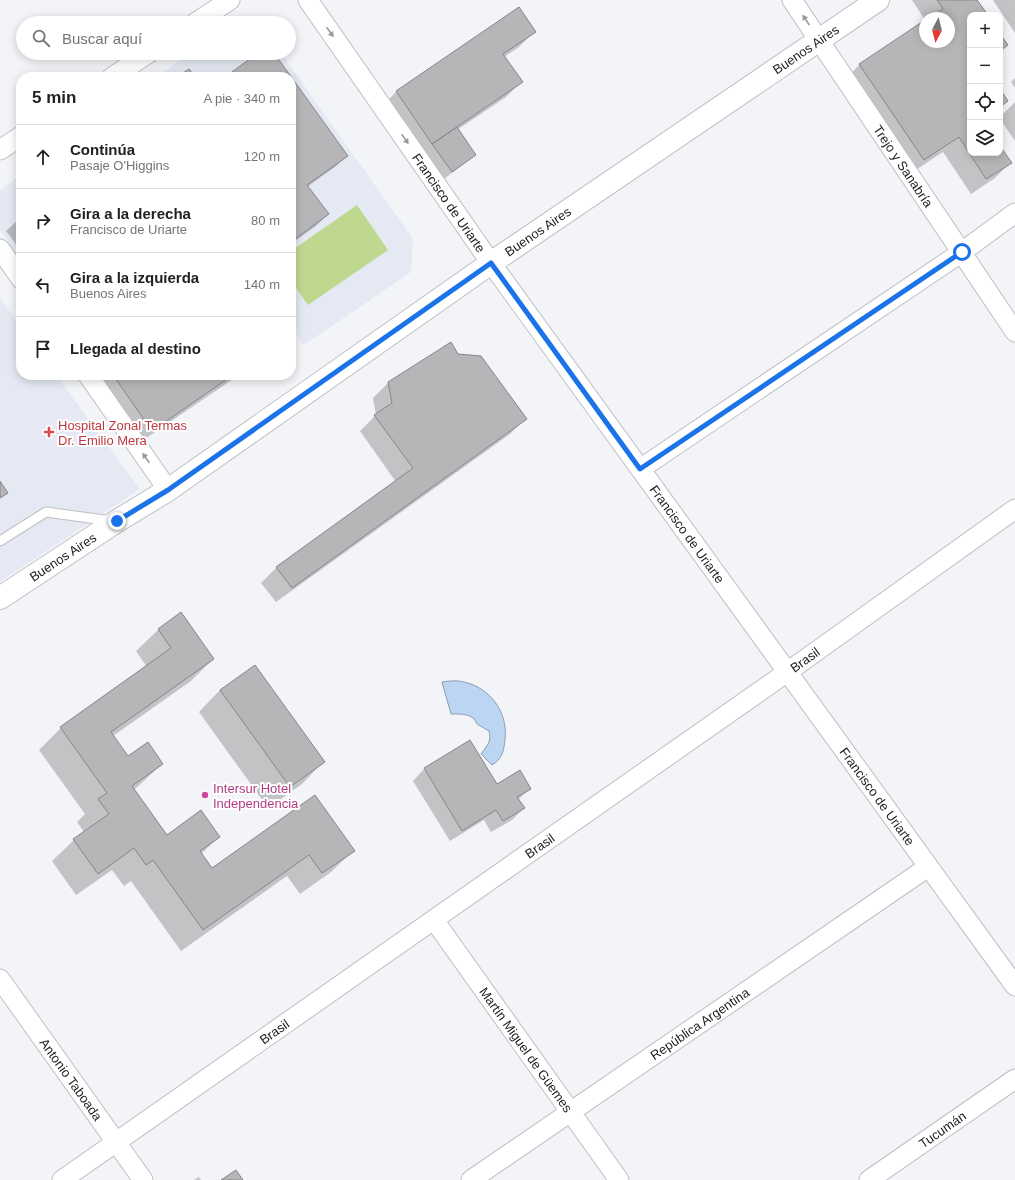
<!DOCTYPE html>
<html lang="es">
<meta charset="utf-8">
<style>
body{margin:0;font-family:Arial,sans-serif;background:#f6f6f6;color:#202124}
.controls{position:absolute;right:12px;top:12px;display:grid;overflow:hidden;border-radius:8px;box-shadow:0 2px 10px #0003}
.controls button{width:36px;height:36px;display:grid;place-items:center;padding:0;border:0;border-bottom:1px solid #e0e0e0;background:#fff;color:#202124;font:20px sans-serif}
.compass{position:absolute;left:919px;top:12px;width:36px;height:36px;border-radius:50%;background:#fff;box-shadow:0 2px 10px #0003;rotate:187deg}
.stop{position:absolute;width:12px;height:12px;margin:-9px;border:3px solid #1a73e8;border-radius:50%;background:#fff}
.stop.end{background:#1a73e8;border-color:#fff;box-shadow:0 1px 4px #0008}
.list{margin:0;padding:0;list-style:none}
h2{display:flex;justify-content:space-between;align-items:center;height:52px;margin:0;padding:0 16px;font-size:17px}
h2 small{font-size:13px;font-weight:400;color:#757577}
.list li{display:grid;grid-template-columns:26px 1fr auto;gap:12px;align-items:center;box-sizing:border-box;height:64px;padding:0 16px;border-top:1px solid #e0e0e0}
.list b{display:block;font-size:15px;white-space:nowrap}
.list p{margin:0;font-size:13px;white-space:nowrap;color:#757577}
.list em{font-size:13px;font-style:normal;color:#757577}
.icon{flex:none;width:22px;height:22px;fill:none;stroke:currentColor;stroke-width:2;stroke-linecap:round;stroke-linejoin:round}
.map{position:relative;flex:none;width:1015px;height:1180px;overflow:hidden}
.search{position:absolute;background:#fff;box-shadow:0 2px 10px #0003;left:16px;top:16px;width:280px;height:44px;display:flex;align-items:center;gap:10px;box-sizing:border-box;padding:0 14px;border-radius:22px;color:#757577;font-size:15px}
.panel{position:absolute;background:#fff;box-shadow:0 2px 10px #0003;left:16px;top:72px;width:280px;height:308px;border-radius:16px}
.map>svg:first-child{display:block}
</style>
<div class="map">
<svg width="1015" height="1180" viewBox="0 0 1015 1180">
<rect width="100%" height="100%" fill="#f2f4f7"/>
<path fill="#e5e9f3" d="M 190,53 L 281,53 L 413,239 L 411,272 L 304,345 L 291,326 L 291,77 L 157,77 Z
M 21,175 L 21,260 L 0,230 L 0,190 Z
M 0,298 L 21,327 L 21,375 L 56,375 L 140,489 L 0,582 Z"/>
<path fill="#bfd890" d="M 357,205 L 388,250 L 308,305 L 291,281 L 291,251 Z"/>
<path fill="#bbd5f2" stroke="#8b9eb2" d="M 442,682 C 449,681 457,680 464,682 C 491,688 508,713 505,739 C 504,751 502,759 492,765 L 481,754 C 487,746 492,741 489,731 L 477,724 C 473,713 461,714 451,714 Z"/>
<path fill="#0003" d="M 912,0 L 976,0 L 986,15 L 970,15 L 970,153 L 1000,153 L 1000,147 L 1010,163 L 995,178 L 971,194 L 943,152 L 908,175 L 845,80 L 860,64 L 925,21 L 925,42 L 949,42 L 949,18 L 925,18 L 925,20 Z
M 993,0 L 1015,0 L 1015,33 Z
M 518,8 L 534,32 L 519,47 L 504,57 L 521,82 L 506,97 L 457,130 L 475,155 L 444,179 L 381,107 L 396,92 Z
M 1015,78 L 1015,88 L 1011,82 Z
M 291,79 L 347,155 L 335,167 L 307,187 L 328,214 L 316,226 L 291,244 Z
M 1014,103 L 1015,102 L 1015,141 L 1000,119 L 1000,117 Z
M 21,217 L 21,251 L 6,231 Z
M 458,354 L 525,419 L 510,434 L 276,602 L 261,583 L 277,567 L 396,482 L 360,431 L 376,415 L 373,398 L 389,382 Z
M 87,375 L 239,375 L 136,445 Z
M 180,614 L 213,659 L 191,681 L 113,736 L 128,757 L 162,764 L 134,790 L 167,836 L 219,837 L 201,854 L 212,869 L 315,796 L 353,851 L 331,872 L 300,894 L 287,876 L 181,951 L 131,881 L 124,886 L 112,870 L 76,895 L 52,861 L 74,840 L 84,832 L 77,822 L 85,814 L 39,750 L 61,728 L 147,667 L 136,651 L 158,630 Z
M 220,690 L 323,762 L 302,784 L 268,808 L 199,712 Z
M 470,742 L 497,785 L 530,788 L 518,800 L 524,808 L 512,820 L 491,832 L 484,820 L 450,841 L 413,781 L 424,769 Z
M 199,1177 L 201,1180 L 194,1180 Z"/>
<path fill="#b6b6b9" stroke="#868688" d="M 937,0 L 977,0 L 988,15 L 970,15 L 970,153 L 1000,153 L 1000,146 L 1012,163 L 986,179 L 959,137 L 924,160 L 859,64 L 925,20 L 925,42 L 949,42 L 949,18 L 928,18 L 943,9 Z
M 519,7 L 536,32 L 503,54 L 523,82 L 432,144 L 396,91 Z
M 1000,34 L 1008,45 L 1000,51 Z
M 258,53 L 274,53 L 348,156 L 307,185 L 329,214 L 291,242 L 291,140 L 294,138 L 291,133 L 291,77 L 225,77 Z
M 189,69 L 195,77 L 177,77 Z
M 1000,89 L 1008,101 L 1000,107 Z
M 457,127 L 476,155 L 452,172 L 432,144 Z
M 451,342 L 458,354 L 481,356 L 527,419 L 292,588 L 276,567 L 413,468 L 374,415 L 392,403 L 388,382 Z
M 113,375 L 233,375 L 152,431 Z
M 0,481 L 8,493 L 0,498 Z
M 181,612 L 214,659 L 111,732 L 128,756 L 148,742 L 163,764 L 132,786 L 167,835 L 201,810 L 220,837 L 200,851 L 212,868 L 315,795 L 355,851 L 322,873 L 309,855 L 203,930 L 153,860 L 146,865 L 134,848 L 98,874 L 73,839 L 109,814 L 98,799 L 107,793 L 60,727 L 171,648 L 158,629 Z
M 255,665 L 325,762 L 290,787 L 220,690 Z
M 470,740 L 497,784 L 520,770 L 531,789 L 517,797 L 525,808 L 503,821 L 496,810 L 462,831 L 424,768 Z
M 236,1170 L 243,1180 L 221,1180 Z"/>
<g fill="none" stroke-linecap="round" stroke-linejoin="round">
<defs>
<path id="service" d="M 0,541 L 46,512 L 112,521"/>
<g id="minor">
<path id="s1" d="M 308,0 L 491,263 L 1015,986"/>
<path id="s2" d="M 792,0 L 1015,332"/>
<path d="M 195,23 L 230,0"/>
<path d="M 112,77 L 149,53"/>
<path d="M 0,150 L 21,136"/>
<path d="M 0,249 L 21,279"/>
<path d="M 88,375 L 168,490"/>
<path d="M 640,469 L 962,252 L 1015,213"/>
<path id="s3" d="M 434,920 L 619,1180"/>
<path id="s4" d="M 0,979 L 143,1180"/>
<path id="s5" d="M 62,1180 L 786,673 L 1015,509"/>
<path id="s6" d="M 471,1180 L 928,867"/>
<path id="s7" d="M 869,1180 L 1015,1079"/>
</g>
<g id="secondary">
<path id="s8" d="M 0,598 L 117,521 L 168,490 L 491,263 L 878,0"/>
</g>
</defs>
<use href="#service" stroke="#bebfc2" stroke-width="11"/>
<use href="#minor" stroke="#bebfc2" stroke-width="21"/>
<use href="#secondary" stroke="#bebfc2" stroke-width="24"/>
<use href="#service" stroke="#fff" stroke-width="9"/>
<use href="#minor" stroke="#fff" stroke-width="19"/>
<use href="#secondary" stroke="#fff" stroke-width="22"/>
</g>
<defs><path id="oneway-solid" d="M-6-.8H1V-3.2L6.5 0L1 3.2V.8H-6Z"/></defs>
<g fill="#999">
<use href="#oneway-solid" transform="translate(806 20) rotate(-124)"/>
<use href="#oneway-solid" transform="translate(330 32) rotate(55)"/>
<use href="#oneway-solid" transform="translate(405 139) rotate(55)"/>
<use href="#oneway-solid" transform="translate(146 458) rotate(-125)"/>
</g>
<g fill="none" stroke-linecap="round" stroke-linejoin="round">
<path stroke="#1a73e8" stroke-width="5" d="M 117,521 L 168,490 L 491,263 L 640,469 L 962,252"/>
</g>
<path fill="#e0444e" stroke="#fff" stroke-width="1.5" d="M47 426h4v4h4v4h-4v4h-4v-4h-4v-4h4z"/>
<circle fill="#d1479c" stroke="#fff" stroke-width="1.5" cx="205" cy="795" r="4"/>
<g text-anchor="middle" dominant-baseline="central" stroke-width="4" stroke-linejoin="round" paint-order="stroke">
<g font-size="13" fill="#1c1c1d" stroke="#fff">
<text stroke="none"><textPath href="#s8" startOffset="975">Buenos Aires</textPath></text>
<text stroke="none"><textPath href="#s2" startOffset="200">Trejo y Sanabría</textPath></text>
<text stroke="none"><textPath href="#s1" startOffset="247">Francisco de Uriarte</textPath></text>
<text stroke="none"><textPath href="#s8" startOffset="651">Buenos Aires</textPath></text>
<text stroke="none"><textPath href="#s1" startOffset="655">Francisco de Uriarte</textPath></text>
<text stroke="none"><textPath href="#s8" startOffset="75">Buenos Aires</textPath></text>
<text stroke="none"><textPath href="#s5" startOffset="907">Brasil</textPath></text>
<text stroke="none"><textPath href="#s1" startOffset="979">Francisco de Uriarte</textPath></text>
<text stroke="none"><textPath href="#s5" startOffset="583">Brasil</textPath></text>
<text stroke="none"><textPath href="#s6" startOffset="277">República Argentina</textPath></text>
<text stroke="none"><textPath href="#s5" startOffset="259">Brasil</textPath></text>
<text stroke="none"><textPath href="#s3" startOffset="159">Martín Miguel de Güemes</textPath></text>
<text stroke="none"><textPath href="#s4" startOffset="123">Antonio Taboada</textPath></text>
<text stroke="none"><textPath href="#s7" startOffset="89">Tucumán</textPath></text>
</g>
<g font-size="13" fill="#be3a42" stroke="#fff" text-anchor="start">
<text x="58" y="425">Hospital Zonal Termas<tspan x="58" dy="15">Dr. Emilio Mera</tspan></text>
</g>
<g font-size="13" fill="#b23c85" stroke="#fff" text-anchor="start">
<text x="213" y="788">Intersur Hotel<tspan x="213" dy="15">Independencia</tspan></text>
</g>
</g>
</svg>
<div class="controls">
<button>+</button>
<button>−</button>
<button><svg class="icon" aria-label="locate" viewBox="0 0 24 24"><circle cx="12" cy="12" r="6"/><path d="M12 2v4M12 18v4M2 12h4M18 12h4"/></svg></button>
<button><svg class="icon" aria-label="layers" viewBox="0 0 24 24"><path d="M12 4l9 5-9 5-9-5zM3 14l9 5 9-5"/></svg></button>
</div>
<svg class="compass" viewBox="-18 -18 36 36"><path d="M0-13l5 13h-10z" fill="#e53935"/><path d="M0 13l5-13h-10z" fill="#757577"/></svg>
<div class="stop" style="left:962px;top:252px"></div>
<div class="stop end" style="left:117px;top:521px"></div>
<div class="search"><svg class="icon" aria-label="search" viewBox="0 0 24 24"><circle cx="10" cy="10" r="6"/><path d="M15 15l6 6"/></svg>Buscar aquí</div>
<section class="panel">
<h2>5 min<small>A pie · 340 m</small></h2>
<ul class="list">
<li><svg class="icon" aria-label="ahead" viewBox="0 0 24 24"><path d="M12 20V5M6 11l6-6 6 6"/></svg><div><b>Continúa</b><p>Pasaje O'Higgins</p></div><em>120 m</em></li>
<li><svg class="icon" aria-label="right" viewBox="0 0 24 24"><path d="M7 20v-9h11M14 6l5 5-5 5"/></svg><div><b>Gira a la derecha</b><p>Francisco de Uriarte</p></div><em>80 m</em></li>
<li><svg class="icon" aria-label="left" viewBox="0 0 24 24"><path d="M17 20v-9H6M10 6l-5 5 5 5"/></svg><div><b>Gira a la izquierda</b><p>Buenos Aires</p></div><em>140 m</em></li>
<li><svg class="icon" aria-label="arrive" viewBox="0 0 24 24"><path d="M6 21V4h12l-3 4 3 4H6"/></svg><div><b>Llegada al destino</b></div></li>
</ul>
</section>
</div>
